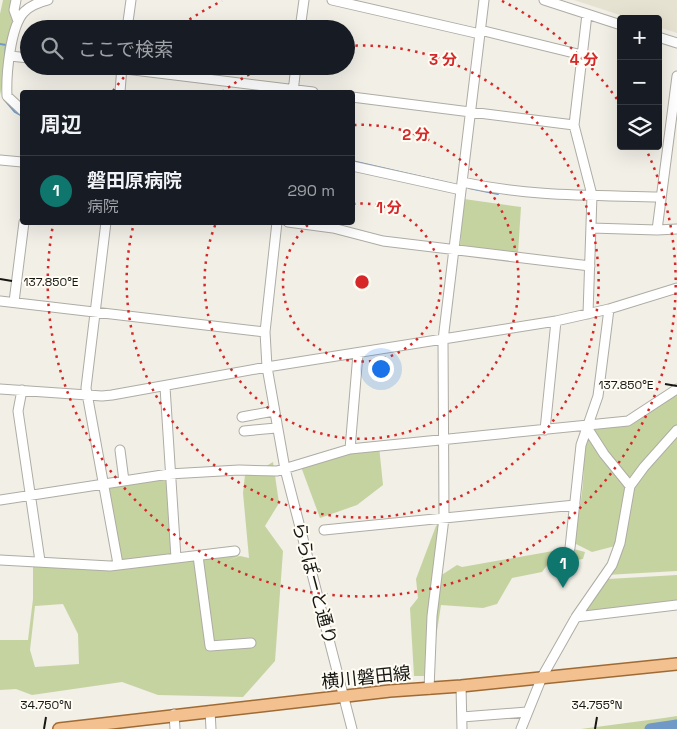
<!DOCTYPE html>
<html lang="ja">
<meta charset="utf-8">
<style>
body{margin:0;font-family:"Space Grotesk","Noto Sans JP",sans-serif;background:#20242c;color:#f1f3f6}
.controls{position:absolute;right:15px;top:15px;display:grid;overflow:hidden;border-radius:5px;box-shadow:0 5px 20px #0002}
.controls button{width:45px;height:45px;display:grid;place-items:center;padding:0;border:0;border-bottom:1px solid #363941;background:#171b24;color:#f1f3f6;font:25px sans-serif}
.you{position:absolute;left:380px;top:368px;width:18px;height:18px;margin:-12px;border:4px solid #fff;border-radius:50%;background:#1a73e8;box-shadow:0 0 0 8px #1a73e833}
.badge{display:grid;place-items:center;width:32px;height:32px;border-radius:50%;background:#0f766e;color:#fff;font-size:16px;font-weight:700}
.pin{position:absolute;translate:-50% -41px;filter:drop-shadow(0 1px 2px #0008)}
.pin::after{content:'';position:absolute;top:26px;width:18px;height:15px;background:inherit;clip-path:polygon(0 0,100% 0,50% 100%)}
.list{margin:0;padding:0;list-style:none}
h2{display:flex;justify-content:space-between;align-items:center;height:65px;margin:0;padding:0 20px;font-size:21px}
h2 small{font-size:16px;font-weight:400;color:#9ea1a6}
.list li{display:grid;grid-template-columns:32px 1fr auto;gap:15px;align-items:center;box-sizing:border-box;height:70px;padding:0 20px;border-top:1px solid #363941}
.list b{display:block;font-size:19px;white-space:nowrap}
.list p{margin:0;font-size:16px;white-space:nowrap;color:#9ea1a6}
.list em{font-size:16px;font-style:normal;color:#9ea1a6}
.icon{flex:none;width:28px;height:28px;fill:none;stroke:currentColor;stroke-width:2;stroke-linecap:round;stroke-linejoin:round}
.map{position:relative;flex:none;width:677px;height:729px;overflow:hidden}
.search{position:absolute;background:#171b24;box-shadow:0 5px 20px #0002;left:20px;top:20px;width:335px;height:55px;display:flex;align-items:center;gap:12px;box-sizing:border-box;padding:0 18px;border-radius:28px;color:#9ea1a6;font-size:19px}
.panel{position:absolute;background:#171b24;box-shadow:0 5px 20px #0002;left:20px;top:90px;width:335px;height:135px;border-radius:5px}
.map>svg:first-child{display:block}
</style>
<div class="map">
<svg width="677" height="729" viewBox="0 0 677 729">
<rect width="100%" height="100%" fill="#f1efe6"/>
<path fill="#e6e2d2" d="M 574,0 L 677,0 L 677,33 L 658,27 L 658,19 L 632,19 Z"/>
<path fill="#c5d3a1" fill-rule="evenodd" d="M 3,0 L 15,0 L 18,21 L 0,95 L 0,14 Z
M 464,199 L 521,207 L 518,253 L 460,246 Z
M 677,392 L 677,571 L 606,575 L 619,545 L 592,552 L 570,541 C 586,502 584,463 584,422 L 628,421 Z
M 379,446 L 383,485 L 357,505 L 320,518 L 300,464 Z
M 273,462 L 279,503 L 265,526 L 283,551 L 275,661 L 243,697 L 158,695 L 122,682 L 32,695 L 16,689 L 0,690 L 0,640 L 28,640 L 33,599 L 33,565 L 120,565 L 106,488 L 167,477 L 172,559 L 220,553 L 239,556 L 223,563 L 240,556 L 249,558 L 243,493 L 245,475 L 251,475 ZM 63,604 L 78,634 L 79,664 L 35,667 L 30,650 L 35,606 Z
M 444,518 L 437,578 L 457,565 L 462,567 L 570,548 L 585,552 L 583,559 L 548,564 L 542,572 L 512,578 L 497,604 L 483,608 L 441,605 L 430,676 L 414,676 L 410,608 L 418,598 L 416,579 L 436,526 Z
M 677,575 L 677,605 L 576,617 L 608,579 Z
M 677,716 L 677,729 L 581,729 L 664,718 Z"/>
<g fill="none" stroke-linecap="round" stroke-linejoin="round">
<path stroke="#7099c8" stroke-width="2" d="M 0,44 L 6,45 L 3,82
M 4,99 L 15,112 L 22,116
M 352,161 L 452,184
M 469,188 L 498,194"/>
<path stroke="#7099c8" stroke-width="11" d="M 650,729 L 677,725"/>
<defs>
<path id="minor" d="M 16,0 L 14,10 L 18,21
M 332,0 L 480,34
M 544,0 L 621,25
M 587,14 L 574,125 L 592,195 L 588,314
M 127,29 L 131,0
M 300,29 L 304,0
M 480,30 L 582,55
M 658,37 L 677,43
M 10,56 L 29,58
M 101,66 L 313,92
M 120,92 L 122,66
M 293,92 L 296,66
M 352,97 L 574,125
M 22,110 L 7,96 C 6,76 10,27 24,12 C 30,6 40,2 48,0
M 0,160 L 22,162
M 352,166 L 461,190
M 462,182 C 531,197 592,195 661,197
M 106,222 L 86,388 L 118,564
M 277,222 L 265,332 L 267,367 L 285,469 L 352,729
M 288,222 L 333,228 L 383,241 L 590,266
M 591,228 L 657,230 L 677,76
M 657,230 L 677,229
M 0,301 L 265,332
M 14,302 L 24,222
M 165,387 L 176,558
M 0,389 L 102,396 L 112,395 L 267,367 L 556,321 L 609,309 L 677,288
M 22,390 L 18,411 L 40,561
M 242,417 L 274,411
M 586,426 L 604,454 L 630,486
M 545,430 L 556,321
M 244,431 L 276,428
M 350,449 L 358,354
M 120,450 L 124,481
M 0,500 L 169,474 L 239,470 L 277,471 L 350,449 L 628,421 L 677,389
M 324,530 L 575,505
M 570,548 L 581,445 L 598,396 L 609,309
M 198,556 L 210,646 L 251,643
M 0,560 L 110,566 L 235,551
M 576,617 L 677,605
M 461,686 L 462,729
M 429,689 L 432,616 L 444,518 L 443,340 L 484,0
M 210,711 L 211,729
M 174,714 L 175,729
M 462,717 L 527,712
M 521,729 L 542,677 L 576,617 L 612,565 L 620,543 L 630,486 L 644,467 L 677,430"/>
<path id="major" d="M 59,729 L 390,691 L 461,686 L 677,664"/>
</defs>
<use href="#minor" stroke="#aeaca4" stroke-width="11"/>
<use href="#major" stroke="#a06a34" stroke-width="14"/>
<use href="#minor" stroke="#fff" stroke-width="9"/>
<use href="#major" stroke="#f2c18f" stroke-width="11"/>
</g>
<path fill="none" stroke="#161613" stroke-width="2" d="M 0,279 L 12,281M 665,384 L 677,386M 44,729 L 46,717M 595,729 L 597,717"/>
<g fill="none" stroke="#d62828" stroke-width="2.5" stroke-dasharray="2.5 5">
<path d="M353 204A79 79 0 1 1 310 223"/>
<path d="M354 125A157 157 0 1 1 216 223"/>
<path d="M222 92A236 236 0 0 1 266 66M348 46A236 236 0 1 1 134 223"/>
<path d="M113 91A314 314 0 0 1 132 68M177 28A314 314 0 0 1 222 1M502 1A314 314 0 0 1 619 102M645 147A314 314 0 1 1 53 225"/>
</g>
<g text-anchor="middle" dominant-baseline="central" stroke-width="4" stroke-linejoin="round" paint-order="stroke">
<g font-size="18" fill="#161613" stroke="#fffcf4">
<text transform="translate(315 583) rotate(75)">ららぽーと通り</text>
<text transform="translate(366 677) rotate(-6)">横川磐田線</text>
</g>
</g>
<g font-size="12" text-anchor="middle" fill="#161613" stroke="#fffcf4" stroke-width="4" stroke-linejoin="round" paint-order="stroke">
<text x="51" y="286">137.850°E</text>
<text x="626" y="389">137.850°E</text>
<text x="46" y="709">34.750°N</text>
<text x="597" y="709">34.755°N</text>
</g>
<circle cx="362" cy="282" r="8" fill="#d62828" stroke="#fffcf4" stroke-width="2.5"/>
<g font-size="15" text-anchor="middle" font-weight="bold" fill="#d62828" stroke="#fffcf4" stroke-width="4" stroke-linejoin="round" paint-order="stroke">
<text x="584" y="65">4 分</text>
<text x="443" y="65">3 分</text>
<text x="416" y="140">2 分</text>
<text x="389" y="213">1 分</text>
</g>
</svg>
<div class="controls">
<button>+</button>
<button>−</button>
<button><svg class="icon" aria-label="layers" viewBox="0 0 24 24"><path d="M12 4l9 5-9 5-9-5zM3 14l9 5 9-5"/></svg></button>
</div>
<div class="you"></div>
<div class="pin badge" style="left:563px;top:588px">1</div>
<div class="search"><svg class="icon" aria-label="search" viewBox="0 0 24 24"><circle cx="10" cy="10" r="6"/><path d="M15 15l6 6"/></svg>ここで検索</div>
<section class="panel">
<h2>周辺<small></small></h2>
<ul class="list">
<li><span class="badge">1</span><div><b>磐田原病院</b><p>病院</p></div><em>290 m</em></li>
</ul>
</section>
</div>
